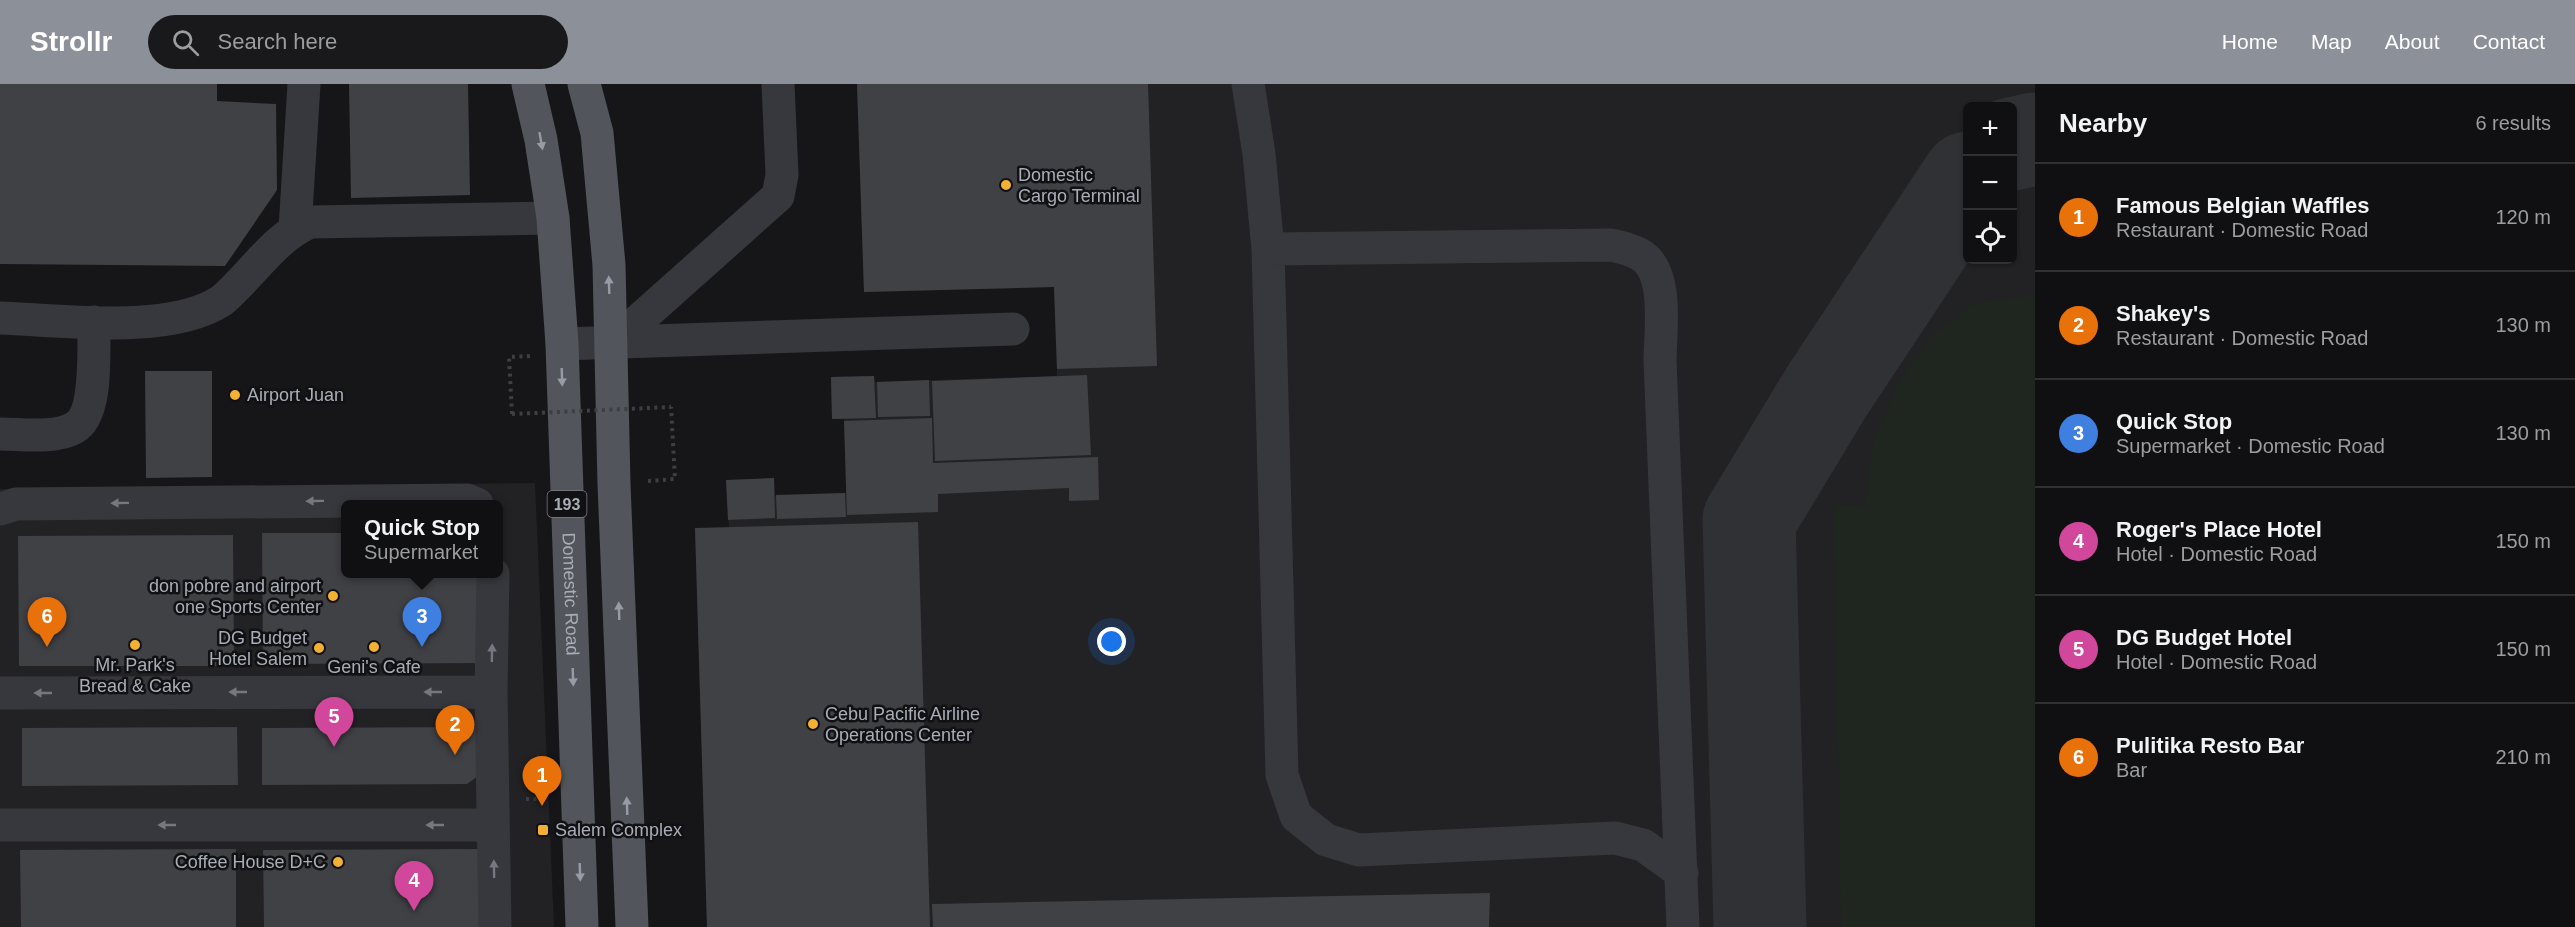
<!DOCTYPE html>
<meta charset="utf-8">
<style>
body{margin:0;font-family:Helvetica,sans-serif;background:#19191b;color:#f1f3f6}
.controls{position:absolute;right:18px;top:18px;display:grid;overflow:hidden;border-radius:9px;box-shadow:0 2px 4px #0004}
.controls button{width:54px;height:54px;display:grid;place-items:center;padding:0;border:0;border-bottom:2px solid #303032;background:#101012;color:#f1f3f6;font:30px sans-serif}
.you{position:absolute;left:1112px;top:558px;width:21px;height:21px;margin:-15px;border:4px solid #fff;border-radius:50%;background:#1a73e8;box-shadow:0 0 0 9px #1a73e833}
.badge{display:grid;place-items:center;width:39px;height:39px;border-radius:50%;background:#8c9099;color:#fff;font-size:20px;font-weight:700}
.pin{position:absolute;translate:-50% -50px;filter:drop-shadow(0 2px 3px #0008)}
.pin::after{content:'';position:absolute;top:32px;width:21px;height:18px;background:inherit;clip-path:polygon(0 0,100% 0,50% 100%)}
.popup{position:absolute;left:341px;top:416px;width:162px;height:78px;box-sizing:border-box;display:grid;place-content:center;border-radius:9px;background:#101012;filter:drop-shadow(0 2px 4px #0005);font-size:20px;white-space:nowrap;color:#9c9d9f}
.popup b{font-size:22px;color:#f1f3f6}
.popup::after{content:'';position:absolute;left:50%;top:100%;margin-left:-12px;border:12px solid transparent;border-top-color:#101012}
.list{margin:0;padding:0;list-style:none}
h2{display:flex;justify-content:space-between;align-items:center;height:78px;margin:0;padding:0 24px;font-size:26px}
h2 small{font-size:20px;font-weight:400;color:#9c9d9f}
.list li{display:grid;grid-template-columns:39px 1fr auto;gap:18px;align-items:center;box-sizing:border-box;height:108px;padding:0 24px;border-top:2px solid #303032}
.list b{display:block;font-size:22px;white-space:nowrap}
.list p{margin:0;font-size:20px;white-space:nowrap;color:#9c9d9f}
.list em{font-size:20px;font-style:normal;color:#9c9d9f}
.icon{flex:none;width:33px;height:33px;fill:none;stroke:currentColor;stroke-width:2;stroke-linecap:round;stroke-linejoin:round}
.map{position:relative;flex:none;width:2035px;height:843px;overflow:hidden}
header{display:flex;align-items:center;gap:36px;box-sizing:border-box;height:84px;padding:0 30px;background:#8c9099;color:#fff}
header strong{font-size:28px}
nav{display:flex;gap:33px;margin-inline-start:auto;font-size:21px}
.search{width:420px;height:54px;background:#19191b;display:flex;align-items:center;gap:15px;box-sizing:border-box;padding:0 21px;border-radius:33px;color:#9c9d9f;font-size:22px}
main{display:flex}
aside{flex:1;background:#101012}
.map>svg:first-child{display:block}
</style>
<header>
<strong>Strollr</strong>
<div class="search"><svg class="icon" aria-label="search" viewBox="0 0 24 24"><circle cx="10" cy="10" r="6"/><path d="M15 15l6 6"/></svg>Search here</div>
<nav><a>Home</a><a>Map</a><a>About</a><a>Contact</a></nav>
</header>
<main>
<div class="map">
<svg width="2035" height="843" viewBox="0 0 2035 843">
<rect width="100%" height="100%" fill="#161618"/>
<path fill="#222225" fill-rule="evenodd" d="M 857,0 L 2035,0 L 2035,843 L 707,843 L 695,444 L 729,444 L 726,396 L 774,394 L 775,412 L 846,409 L 844,335 L 832,335 L 831,293 L 874,292 L 875,298 L 877,298 L 1057,292 L 1054,203 L 864,208 ZM 1968,22 L 2012,22 L 2012,176 L 1968,176 Z
M 535,399 L 554,843 L 0,843 L 0,405 ZM 346,420 L 498,420 L 498,490 L 346,490 Z"/>
<path fill="#1e261f" d="M 2035,212 L 2035,843 L 1841,843 L 1834,422 L 1865,421 L 1873,360 L 1898,300 L 1930,253 L 1975,219 Z"/>
<g fill="none" stroke-linecap="round" stroke-linejoin="round">
<path stroke="#303135" stroke-width="93" d="M 2012,60 L 2035,55
M 1760,843 L 1749,436 L 1827,307 L 1968,94"/>
</g>
<path fill="#404145" d="M 0,0 L 217,0 L 217,17 L 276,20 L 277,106 L 225,182 L 0,180 Z
M 349,0 L 468,0 L 470,111 L 351,114 Z
M 857,0 L 1148,0 L 1157,282 L 1057,285 L 1054,203 L 864,208 Z
M 145,287 L 212,287 L 212,393 L 146,394 Z
M 1087,291 L 1091,371 L 935,377 L 932,297 Z
M 874,292 L 876,334 L 832,335 L 831,293 Z
M 929,296 L 930,332 L 878,333 L 877,298 Z
M 932,334 L 933,379 L 1098,373 L 1099,416 L 1069,417 L 1069,404 L 938,410 L 938,428 L 847,431 L 844,337 Z
M 774,394 L 775,434 L 728,436 L 726,396 Z
M 845,409 L 846,433 L 777,435 L 776,411 Z
M 918,438 L 930,843 L 707,843 L 695,444 Z
M 262,449 L 346,449 L 346,490 L 486,490 L 487,579 L 263,580 Z
M 233,451 L 234,582 L 19,582 L 18,452 Z
M 237,643 L 238,701 L 22,702 L 22,644 Z
M 486,643 L 482,689 L 467,700 L 262,701 L 262,644 Z
M 236,765 L 236,843 L 21,843 L 20,766 Z
M 488,765 L 488,843 L 264,843 L 263,766 Z
M 1490,809 L 1489,843 L 933,843 L 932,820 Z"/>
<g fill="none" stroke-linecap="round" stroke-linejoin="round">
<path stroke="#3d3f44" stroke-width="4" stroke-dasharray="3 4.5" stroke-linecap="butt" d="M 512,330 L 509,273 L 530,272
M 648,397 L 675,395 L 671,323
M 526,715 L 543,715"/>
<path stroke="#37383d" stroke-width="33" d="M 1248,0 L 1259,70 L 1268,165 L 1282,691 L 1296,732 L 1326,756 L 1359,766 L 1615,754 L 1643,761 L 1682,789
M 295,145 L 304,0
M 1268,165 L 1611,161 C 1620,163 1630,165 1639,170 C 1670,186 1660,248 1660,277 L 1683,843
M 0,234 C 61,236 169,251 221,217 C 228,212 235,204 241,198 C 262,176 281,151 310,138 L 553,134
M 562,260 L 1013,245
M 612,260 L 778,112 L 782,91 L 778,0
M 0,350 C 22,350 54,355 74,344 C 99,331 93,263 94,238
M 0,425 L 16,420 L 467,416 L 477,420
M 493,490 L 491,608 L 495,843
M 0,609 L 491,608
M 0,741 L 493,741"/>
<g stroke="#53555c" stroke-width="33">
<path id="s1" d="M 528,0 L 541,56 L 553,134 L 562,260 L 582,843"/>
<path d="M 584,0 L 597,49 L 609,181 L 614,400 L 632,843"/>
</g>
<path stroke="#3d3f44" stroke-width="4" stroke-dasharray="3 4.5" stroke-linecap="butt" d="M 512,330 L 671,323"/>
</g>
<defs><path id="oneway-solid" d="M-6-.8H1V-3.2L6.5 0L1 3.2V.8H-6Z" transform="scale(1.5)"/></defs>
<g fill="#979ba6">
<use href="#oneway-solid" transform="translate(541 57) rotate(80)"/>
<use href="#oneway-solid" transform="translate(609 201) rotate(-92)"/>
<use href="#oneway-solid" transform="translate(562 293) rotate(88)"/>
<use href="#oneway-solid" transform="translate(619 527) rotate(-92)"/>
<use href="#oneway-solid" transform="translate(573 593) rotate(88)"/>
<use href="#oneway-solid" transform="translate(627 722) rotate(-92)"/>
<use href="#oneway-solid" transform="translate(580 788) rotate(88)"/>
</g>
<g fill="#757881">
<use href="#oneway-solid" transform="translate(315 417) rotate(179)"/>
<use href="#oneway-solid" transform="translate(120 419) rotate(179)"/>
<use href="#oneway-solid" transform="translate(492 569) rotate(-89)"/>
<use href="#oneway-solid" transform="translate(238 608) rotate(180)"/>
<use href="#oneway-solid" transform="translate(433 608) rotate(180)"/>
<use href="#oneway-solid" transform="translate(43 609) rotate(180)"/>
<use href="#oneway-solid" transform="translate(167 741) rotate(-180)"/>
<use href="#oneway-solid" transform="translate(435 741) rotate(180)"/>
<use href="#oneway-solid" transform="translate(494 785) rotate(-91)"/>
</g>
<g fill="#f2b134" stroke="#111113" stroke-width="2">
<circle cx="1006" cy="101" r="6"/>
<circle cx="235" cy="311" r="6"/>
<circle cx="333" cy="512" r="6"/>
<circle cx="135" cy="561" r="6"/>
<circle cx="374" cy="563" r="6"/>
<circle cx="319" cy="564" r="6"/>
<circle cx="813" cy="640" r="6"/>
<rect x="537" y="740" width="12" height="12" rx="3"/>
<circle cx="338" cy="778" r="6"/>
</g>
<g text-anchor="middle" dominant-baseline="central" stroke-width="5" stroke-linejoin="round" paint-order="stroke">
<rect fill="#111113" stroke="#7b7e86" stroke-width="1.5" x="547.5" y="407" width="39" height="26" rx="4.5"/>
<g font-size="16" font-weight="bold" fill="#a8adb8">
<text x="567" y="420">193</text>
</g>
<g font-size="18" fill="#a8adb8" stroke="#111113" text-anchor="start">
<text x="1018" y="91">Domestic<tspan x="1018" dy="21">Cargo Terminal</tspan></text>
<text x="247" y="311">Airport Juan</text>
<text x="321" y="502" text-anchor="end">don pobre and airport<tspan x="321" dy="21">one Sports Center</tspan></text>
<text x="307" y="554" text-anchor="end">DG Budget<tspan x="307" dy="21">Hotel Salem</tspan></text>
<text x="135" y="581" text-anchor="middle">Mr. Park's<tspan x="135" dy="21">Bread &amp; Cake</tspan></text>
<text x="374" y="583" text-anchor="middle">Geni's Cafe</text>
<text x="825" y="630">Cebu Pacific Airline<tspan x="825" dy="21">Operations Center</tspan></text>
<text x="555" y="746">Salem Complex</text>
<text x="326" y="778" text-anchor="end">Coffee House D+C</text>
</g>
<g font-size="18" fill="#a8adb8" stroke="#111113">
<text stroke="none"><textPath href="#s1" startOffset="513">Domestic Road</textPath></text>
</g>
</g>
</svg>
<div class="controls">
<button>+</button>
<button>−</button>
<button><svg class="icon" aria-label="locate" viewBox="0 0 24 24"><circle cx="12" cy="12" r="6"/><path d="M12 2v4M12 18v4M2 12h4M18 12h4"/></svg></button>
</div>
<div class="you"></div>
<div class="pin badge" style="left:542px;top:722px;background:#e8710a">1</div>
<div class="pin badge" style="left:455px;top:671px;background:#e8710a">2</div>
<div class="pin badge" style="left:422px;top:563px;background:#3f7fe0">3</div>
<div class="popup"><b>Quick Stop</b>Supermarket</div>
<div class="pin badge" style="left:414px;top:827px;background:#d1479c">4</div>
<div class="pin badge" style="left:334px;top:663px;background:#d1479c">5</div>
<div class="pin badge" style="left:47px;top:563px;background:#e8710a">6</div>
</div>
<aside>
<h2>Nearby<small>6 results</small></h2>
<ul class="list">
<li><span class="badge" style="background:#e8710a">1</span><div><b>Famous Belgian Waffles</b><p>Restaurant · Domestic Road</p></div><em>120 m</em></li>
<li><span class="badge" style="background:#e8710a">2</span><div><b>Shakey's</b><p>Restaurant · Domestic Road</p></div><em>130 m</em></li>
<li><span class="badge" style="background:#3f7fe0">3</span><div><b>Quick Stop</b><p>Supermarket · Domestic Road</p></div><em>130 m</em></li>
<li><span class="badge" style="background:#d1479c">4</span><div><b>Roger's Place Hotel</b><p>Hotel · Domestic Road</p></div><em>150 m</em></li>
<li><span class="badge" style="background:#d1479c">5</span><div><b>DG Budget Hotel</b><p>Hotel · Domestic Road</p></div><em>150 m</em></li>
<li><span class="badge" style="background:#e8710a">6</span><div><b>Pulitika Resto Bar</b><p>Bar</p></div><em>210 m</em></li>
</ul>
</aside>
</main>
